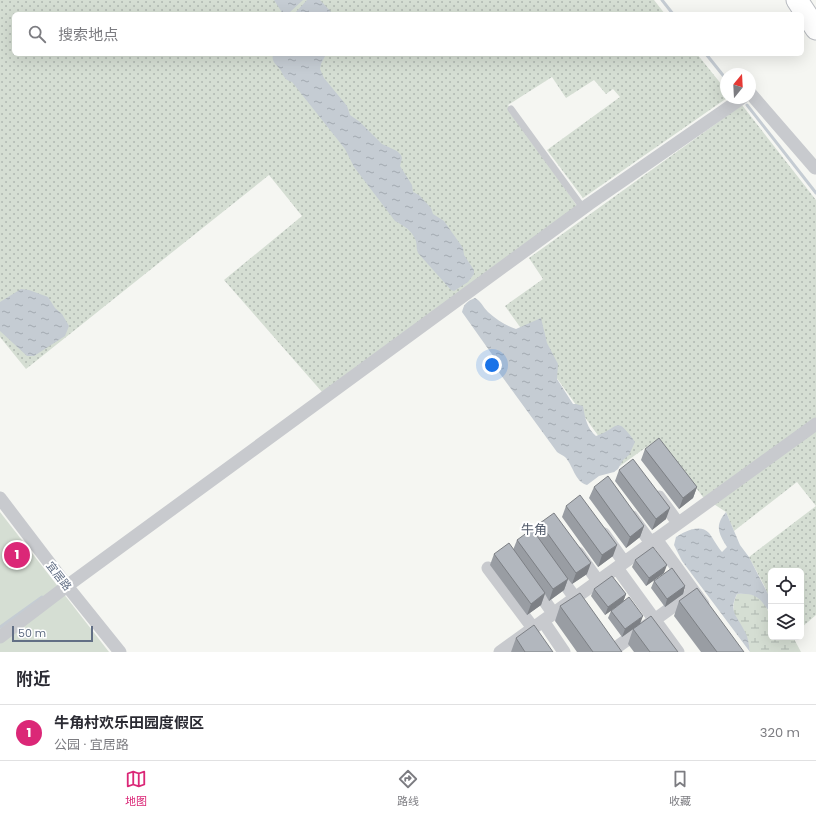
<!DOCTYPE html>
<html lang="zh">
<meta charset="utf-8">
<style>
body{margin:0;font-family:Poppins,"Noto Sans SC",sans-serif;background:#f2f2f3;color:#2b2b33}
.controls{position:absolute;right:12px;bottom:12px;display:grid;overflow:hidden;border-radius:6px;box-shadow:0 4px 16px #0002}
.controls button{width:36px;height:36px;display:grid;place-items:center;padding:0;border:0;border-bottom:1px solid #e1e1e2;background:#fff;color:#2b2b33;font:20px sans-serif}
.compass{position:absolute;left:720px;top:68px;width:36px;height:36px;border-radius:50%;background:#fff;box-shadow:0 4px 16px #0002;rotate:18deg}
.scale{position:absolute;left:12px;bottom:10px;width:81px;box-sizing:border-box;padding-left:4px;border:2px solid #626f85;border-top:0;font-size:11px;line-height:14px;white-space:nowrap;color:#626f85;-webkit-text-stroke:3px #fff;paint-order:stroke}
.you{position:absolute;left:492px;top:365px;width:14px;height:14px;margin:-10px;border:3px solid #fff;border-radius:50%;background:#1a73e8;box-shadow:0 0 0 6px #1a73e833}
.badge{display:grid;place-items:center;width:26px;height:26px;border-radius:50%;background:#db2777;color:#fff;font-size:13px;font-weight:700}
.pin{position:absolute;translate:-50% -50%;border:2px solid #fff;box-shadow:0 1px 4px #0006}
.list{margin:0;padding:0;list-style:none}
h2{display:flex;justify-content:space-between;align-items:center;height:52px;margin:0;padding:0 16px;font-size:17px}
h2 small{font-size:13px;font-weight:400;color:#7c7c81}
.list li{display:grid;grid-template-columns:26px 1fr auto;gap:12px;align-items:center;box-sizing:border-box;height:56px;padding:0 16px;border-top:1px solid #e1e1e2}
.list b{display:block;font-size:15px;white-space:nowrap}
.list p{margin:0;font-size:13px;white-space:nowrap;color:#7c7c81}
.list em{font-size:13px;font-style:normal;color:#7c7c81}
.icon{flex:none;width:22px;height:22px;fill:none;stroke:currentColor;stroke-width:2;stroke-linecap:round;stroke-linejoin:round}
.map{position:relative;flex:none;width:816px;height:652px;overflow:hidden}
.search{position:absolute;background:#fff;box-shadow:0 4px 16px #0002;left:12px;right:12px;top:12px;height:44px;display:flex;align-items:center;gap:10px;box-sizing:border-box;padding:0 14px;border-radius:6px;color:#7c7c81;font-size:15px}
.sheet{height:108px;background:#fff}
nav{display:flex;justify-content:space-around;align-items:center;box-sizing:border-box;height:56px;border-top:1px solid #e1e1e2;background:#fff;font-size:11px;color:#7c7c81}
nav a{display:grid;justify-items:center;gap:2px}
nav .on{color:#db2777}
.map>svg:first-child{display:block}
</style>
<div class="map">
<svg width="816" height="652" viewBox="0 0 816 652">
<defs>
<pattern id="grass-dots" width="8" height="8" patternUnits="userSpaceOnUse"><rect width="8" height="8" fill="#d5ded3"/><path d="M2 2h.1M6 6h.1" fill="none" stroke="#b0b8b1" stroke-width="1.8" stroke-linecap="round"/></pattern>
<pattern id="wetland-marsh" width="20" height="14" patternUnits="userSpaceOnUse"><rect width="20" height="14" fill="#d5ded3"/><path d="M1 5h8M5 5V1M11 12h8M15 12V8" fill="none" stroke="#b0b8b1"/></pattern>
<pattern id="water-ripples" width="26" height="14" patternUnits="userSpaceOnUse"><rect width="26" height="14" fill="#c5ccd3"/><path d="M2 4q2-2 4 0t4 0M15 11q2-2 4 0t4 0" fill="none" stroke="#a3aab1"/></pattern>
</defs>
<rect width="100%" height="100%" fill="#f5f6f2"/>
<path fill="url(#grass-dots)" d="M 0,0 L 654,0 L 665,14 L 14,14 L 14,54 L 697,54 L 726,90 L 726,98 L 727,98 L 583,198 L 547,150 L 620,97 L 613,89 L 606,94 L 594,80 L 566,98 L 552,77 L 508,105 L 577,206 L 322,392 L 224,280 L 302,216 L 269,175 L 26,369 L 0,337 Z
M 742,105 L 816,200 L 816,615 L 801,628 L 801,571 L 771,571 L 771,619 L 769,611 C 775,599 755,570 749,557 L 816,506 L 797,482 L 734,531 L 726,512 L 703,497 L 659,438 L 620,466 L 505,306 L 543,279 L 529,258 Z"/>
<path fill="url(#wetland-marsh)" d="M 737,594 C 741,594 746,593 750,594 C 770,599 771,620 771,637 L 793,637 L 801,652 L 750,652 L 748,642 L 733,612 L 734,602 Z"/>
<path fill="#d5ded3" d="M 0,512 L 109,652 L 0,652 Z"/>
<path fill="url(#water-ripples)" d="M 274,0 L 303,0 L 290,12 L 283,14 Z
M 307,0 L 320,0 L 333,14 L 294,14 Z
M 273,54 L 325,54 L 325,56 L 321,64 L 320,69 L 324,78 L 347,106 L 350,115 L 360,122 L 382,144 L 397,151 L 401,155 L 402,158 L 400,166 L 412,185 L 413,192 L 419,195 L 431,208 L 433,214 L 444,221 L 463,248 L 464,255 L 474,270 L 474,274 L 468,282 L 454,291 L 451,290 L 418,253 C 416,249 417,245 416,241 C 412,230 404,226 395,221 L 354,167 L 345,149 L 292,82 C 285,80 284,77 281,71 C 277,64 271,63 273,54 Z
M 21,289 L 29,290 L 48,297 L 55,308 L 62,314 L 69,326 L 65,336 L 34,356 L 27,356 L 0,331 L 0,302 Z
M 475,298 C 481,301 483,307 488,312 C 496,319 506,326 516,329 L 541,318 L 547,343 L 558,364 L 557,379 L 573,404 L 576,404 L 583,406 C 585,418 587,428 596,436 C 620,428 615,414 635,442 L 629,455 L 623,460 L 618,469 L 614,472 L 599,476 L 587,485 C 575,482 573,465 565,457 C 563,455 559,454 557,452 L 498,371 L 501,367 L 462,312 C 464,304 467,301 475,298 Z
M 726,512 L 740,545 L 749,557 L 768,594 L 771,607 L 769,611 C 759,597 755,593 737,594 C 728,612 737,615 744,630 C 748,636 749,645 750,652 L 682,561 L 674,545 L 676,537 C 684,532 700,523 709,533 C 713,538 717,546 722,552 L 727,547 C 719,534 714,526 726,512 Z"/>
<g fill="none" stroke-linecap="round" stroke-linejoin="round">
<path stroke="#c5ccd3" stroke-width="3" d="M 662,0 L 673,14
M 706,54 L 726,79
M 747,105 L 816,193
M 0,627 L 42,597"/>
<defs>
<path id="primary" d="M 797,0 L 816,29"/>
</defs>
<use href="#primary" stroke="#b8bbc0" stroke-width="23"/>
<path stroke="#c8cace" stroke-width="7" d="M 511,109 L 583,208"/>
<path stroke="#c8cace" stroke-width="13" d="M 750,93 L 815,168 L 816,167
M 659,497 L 678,523
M 0,498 L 67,586 L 120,652
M 632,517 L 651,543
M 604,534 L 624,562
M 656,539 L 703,604
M 578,553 L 598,581
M 488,568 L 533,628
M 617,568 L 678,652
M 555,570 L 575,598
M 534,586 L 553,613
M 543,621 L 564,652
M 0,637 L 67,586 L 589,204 L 742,98
M 617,647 L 693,592
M 500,652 L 816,424"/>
<use href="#primary" stroke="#fff" stroke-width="21"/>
</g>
<path fill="#999da3" d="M 645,449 L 697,487 L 693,498 L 679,509 L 641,460 Z
M 619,470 L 666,519 L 652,530 L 615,481 Z
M 594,487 L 644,526 L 640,537 L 626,548 L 589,498 Z
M 566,506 L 613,556 L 598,567 L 562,517 Z
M 540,523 L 587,574 L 572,584 L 568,579 L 564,590 L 549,601 L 545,594 L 541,605 L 527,615 L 490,565 L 494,554 L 513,550 L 517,540 L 536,534 Z
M 635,560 L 664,573 L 646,586 L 632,567 Z
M 654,581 L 685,586 L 683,594 L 665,607 L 651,588 Z
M 594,589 L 626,594 L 623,602 L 605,615 L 591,596 Z
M 679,601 L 744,652 L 701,652 L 674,616 Z
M 560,606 L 622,652 L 577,652 L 555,621 Z
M 611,611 L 640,624 L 622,637 L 608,618 Z
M 633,629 L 678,652 L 634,652 L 628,644 Z
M 516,638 L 553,652 L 511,652 Z"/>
<path fill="#7d8085" d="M 697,487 L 693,498 L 679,509 L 683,498 Z
M 670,508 L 666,519 L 652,530 L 656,519 Z
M 644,526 L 640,537 L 626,548 L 630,537 Z
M 617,545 L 613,556 L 598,567 L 602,555 Z
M 591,563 L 587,574 L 572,584 L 576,573 Z
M 667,565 L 664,573 L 646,586 L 649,578 Z
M 568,579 L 564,590 L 549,601 L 553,589 Z
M 685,586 L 683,594 L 665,607 L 667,599 Z
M 545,593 L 541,605 L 527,615 L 531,604 Z
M 626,594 L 623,602 L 605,615 L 608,607 Z
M 643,616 L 640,624 L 622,637 L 625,629 Z"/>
<path fill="#b2b7be" stroke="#7d8085" d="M 659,438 L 697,487 L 683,498 L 645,449 Z
M 633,459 L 670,508 L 656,519 L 619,470 Z
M 608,476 L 644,526 L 630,537 L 594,487 Z
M 580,495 L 617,545 L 602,555 L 566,506 Z
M 554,513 L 591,563 L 576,573 L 540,523 Z
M 532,529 L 568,579 L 553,589 L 517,540 Z
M 509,543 L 545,593 L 531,604 L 494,554 Z
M 653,547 L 667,565 L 649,578 L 635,560 Z
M 672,568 L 685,586 L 667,599 L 654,581 Z
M 612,576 L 626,594 L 608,607 L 594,589 Z
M 697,588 L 744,652 L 717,652 L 679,601 Z
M 580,593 L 622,652 L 593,652 L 560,606 Z
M 629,597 L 643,616 L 625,629 L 611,611 Z
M 651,616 L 678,652 L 650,652 L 633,629 Z
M 534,625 L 553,652 L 525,652 L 516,638 Z"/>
<g text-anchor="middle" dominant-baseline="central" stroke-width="4" stroke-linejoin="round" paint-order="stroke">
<g font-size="11" fill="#626f85" stroke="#fff">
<text transform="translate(59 576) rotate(52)">宜居路</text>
</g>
<g font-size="13" fill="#515a6a" stroke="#fff">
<text x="534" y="529">牛角</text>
</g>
</g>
</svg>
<div class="controls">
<button><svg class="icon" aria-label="locate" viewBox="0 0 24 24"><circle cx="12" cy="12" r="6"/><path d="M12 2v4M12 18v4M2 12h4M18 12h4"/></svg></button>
<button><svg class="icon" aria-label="layers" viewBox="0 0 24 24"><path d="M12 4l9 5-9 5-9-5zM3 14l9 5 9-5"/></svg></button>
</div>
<svg class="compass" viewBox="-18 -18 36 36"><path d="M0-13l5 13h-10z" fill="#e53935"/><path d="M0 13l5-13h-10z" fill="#7c7c81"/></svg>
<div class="scale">50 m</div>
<div class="you"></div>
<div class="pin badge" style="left:17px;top:555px">1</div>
<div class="search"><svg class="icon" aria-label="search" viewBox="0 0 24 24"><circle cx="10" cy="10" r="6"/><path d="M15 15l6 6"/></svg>搜索地点</div>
</div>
<section class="sheet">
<h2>附近<small></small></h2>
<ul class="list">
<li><span class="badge">1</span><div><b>牛角村欢乐田园度假区</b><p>公园 · 宜居路</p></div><em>320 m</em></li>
</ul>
</section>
<nav>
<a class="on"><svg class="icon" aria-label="map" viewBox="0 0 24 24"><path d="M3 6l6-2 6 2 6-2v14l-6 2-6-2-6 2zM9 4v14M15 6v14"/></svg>地图</a>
<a><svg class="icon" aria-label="directions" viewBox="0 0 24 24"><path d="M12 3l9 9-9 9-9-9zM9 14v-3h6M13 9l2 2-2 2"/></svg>路线</a>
<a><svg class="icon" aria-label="saved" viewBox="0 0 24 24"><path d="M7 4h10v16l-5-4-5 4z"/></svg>收藏</a>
</nav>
